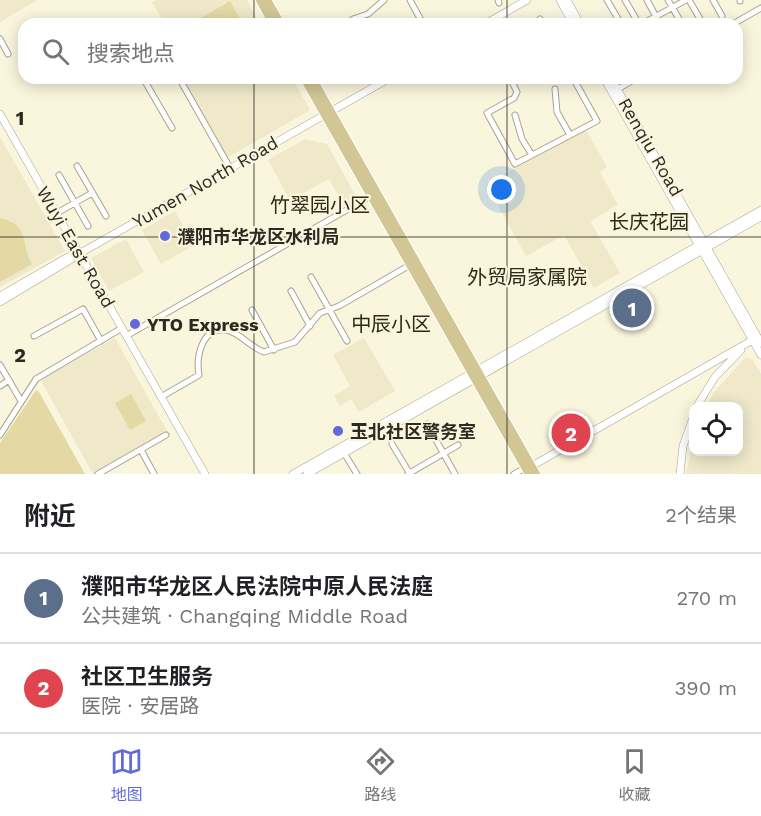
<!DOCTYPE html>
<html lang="zh">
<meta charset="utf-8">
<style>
body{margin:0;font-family:"Work Sans","Noto Sans SC",sans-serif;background:#f2f2f2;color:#202124}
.controls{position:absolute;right:18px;bottom:18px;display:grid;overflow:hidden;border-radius:12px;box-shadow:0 3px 15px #0003}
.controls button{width:54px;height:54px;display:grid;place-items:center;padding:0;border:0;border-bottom:2px solid #e0e0e0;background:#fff;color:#202124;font:30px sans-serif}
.you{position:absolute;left:502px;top:190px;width:21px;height:21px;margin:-15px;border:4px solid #fff;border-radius:50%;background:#1a73e8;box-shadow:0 0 0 9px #1a73e833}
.badge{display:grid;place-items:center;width:39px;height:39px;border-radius:50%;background:#6268e0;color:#fff;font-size:20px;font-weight:700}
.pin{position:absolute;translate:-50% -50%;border:3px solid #fff;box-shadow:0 2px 6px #0006}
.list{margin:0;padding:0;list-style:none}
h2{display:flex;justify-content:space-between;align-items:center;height:78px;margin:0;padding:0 24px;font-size:26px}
h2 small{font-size:20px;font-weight:400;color:#757577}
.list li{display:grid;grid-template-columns:39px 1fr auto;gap:18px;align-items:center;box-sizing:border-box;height:90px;padding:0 24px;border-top:2px solid #e0e0e0}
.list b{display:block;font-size:22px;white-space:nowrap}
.list p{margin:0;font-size:20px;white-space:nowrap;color:#757577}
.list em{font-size:20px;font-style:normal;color:#757577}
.icon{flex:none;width:33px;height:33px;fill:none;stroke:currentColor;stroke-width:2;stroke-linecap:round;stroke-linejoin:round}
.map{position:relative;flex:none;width:761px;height:474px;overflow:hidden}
.search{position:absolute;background:#fff;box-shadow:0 3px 15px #0003;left:18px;right:18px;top:18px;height:66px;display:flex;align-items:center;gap:15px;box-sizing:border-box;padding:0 21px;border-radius:18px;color:#757577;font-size:22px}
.sheet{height:258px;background:#fff}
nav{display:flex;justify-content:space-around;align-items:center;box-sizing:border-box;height:84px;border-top:2px solid #e0e0e0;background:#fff;font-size:16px;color:#757577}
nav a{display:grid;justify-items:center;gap:3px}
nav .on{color:#6268e0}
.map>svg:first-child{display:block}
</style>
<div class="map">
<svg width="761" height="474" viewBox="0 0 761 474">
<rect width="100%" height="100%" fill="#faf5dd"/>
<path fill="#efe9ca" d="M 0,0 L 37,0 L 0,22 Z
M 156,0 L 247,0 L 260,24 L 165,24 L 152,2 Z
M 182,78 L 292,78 L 310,110 L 227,158 Z
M 586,130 L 607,167 L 600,172 L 618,205 L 590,221 L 620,273 L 594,288 L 564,235 L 526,256 L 486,184 Z
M 0,137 L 65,251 L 0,287 Z
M 305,139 L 327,144 L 358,200 L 345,208 L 329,179 L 290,200 L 268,160 Z
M 175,211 L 194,245 L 161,264 L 142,230 Z
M 126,239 L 144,272 L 109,291 L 91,258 Z
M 115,338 L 167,431 L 93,474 L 40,379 Z
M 364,338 L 395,391 L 359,412 L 351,399 L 340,406 L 334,396 L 350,386 L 333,355 Z
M 746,357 L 752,359 L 761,374 L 761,474 L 686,474 L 693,441 L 694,452 L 738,452 L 738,406 L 707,406 L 713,393 Z"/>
<path fill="#e4d9a4" d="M 230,1 L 243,24 L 202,24 L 199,19 Z
M 0,218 C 31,225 20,244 32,264 L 0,282 Z
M 36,390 L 39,392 L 85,474 L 0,474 L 0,443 Z
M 131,394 L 146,421 L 130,430 L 115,403 Z"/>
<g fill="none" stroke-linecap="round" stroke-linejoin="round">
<defs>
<path id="street" d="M 410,0 L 423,24
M 498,0 L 499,3
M 607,0 L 621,24
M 625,0 L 639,24
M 647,0 L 660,24
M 668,0 L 682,24
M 689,0 L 703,24
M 713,0 L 722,16
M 740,0 L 740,1
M 540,19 L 543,24
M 348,24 L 353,19 L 368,14 L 384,0
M 642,24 L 686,0
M 733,24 L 761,8
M 0,39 L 8,54
M 143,78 L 172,128
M 179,78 L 230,168
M 510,78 L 517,92 L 514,98 L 487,113 L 515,164 L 597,121 L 573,78
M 555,89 L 557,112 L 570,135
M 616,90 L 637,78
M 515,115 L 522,139 L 532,155
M 77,166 L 106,216
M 59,175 L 88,226
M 57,213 L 92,193
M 311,277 L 347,341
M 291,291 L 310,326
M 252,310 L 274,350
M 34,336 L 83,309 L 101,341
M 126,336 L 371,196
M 0,365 L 21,401
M 0,386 L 9,380
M 161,397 L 199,375 C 196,358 201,326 227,330 C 240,333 250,347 264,352 L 295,342 L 320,313 L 339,306 L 410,265
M 427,424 L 455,474
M 0,435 L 36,379 L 122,328
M 392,444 L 410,474
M 141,450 L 154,474
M 344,453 L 357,474
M 98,474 L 166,435
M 408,474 L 458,445
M 514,474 L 525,468"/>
<path id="secondary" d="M 560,0 L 573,24
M 567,0 L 580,24
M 485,24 L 527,0
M 604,78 L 761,355
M 611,78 L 761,343
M 0,114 L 205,474
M 0,296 L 66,258 L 84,251 L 390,78
M 0,302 L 75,257
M 697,406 L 715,377 L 741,350
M 532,466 L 756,338
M 293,474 L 761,210
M 307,474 L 761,217
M 680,474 L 683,446 L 694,415"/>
<path id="primary" d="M 260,0 L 273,24
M 267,0 L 281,24
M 304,78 L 529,474
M 312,78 L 536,474"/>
</defs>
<use href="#street" stroke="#a8a48e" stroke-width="7"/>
<use href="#secondary" stroke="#a8a48e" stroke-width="8"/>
<use href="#primary" stroke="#fff" stroke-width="10"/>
<use href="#street" stroke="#fff" stroke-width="5"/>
<use href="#secondary" stroke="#fff" stroke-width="7"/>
<use href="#primary" stroke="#d1c694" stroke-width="8"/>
</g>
<path fill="none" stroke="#2c2a21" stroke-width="1.5" stroke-opacity="0.55" d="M 254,0 L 254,24M 507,0 L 507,24M 254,78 L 254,474M 507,78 L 507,474M 0,237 L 761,237"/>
<g fill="#6268e0" stroke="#faf5dd" stroke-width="2">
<circle cx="165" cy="236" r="6"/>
<circle cx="135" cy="324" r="6"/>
<circle cx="338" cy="431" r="6"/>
</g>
<g text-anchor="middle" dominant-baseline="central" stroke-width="4.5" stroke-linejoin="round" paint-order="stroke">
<g font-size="18" fill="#2c2a21" stroke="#faf5dd">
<text transform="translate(651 147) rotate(60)">Renqiu Road</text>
<text transform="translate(205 182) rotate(-30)">Yumen North Road</text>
<text transform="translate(76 247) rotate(60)">Wuyi East Road</text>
</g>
<g font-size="18" font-weight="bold" fill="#2c2a21" stroke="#faf5dd" text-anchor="start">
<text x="177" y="236">濮阳市华龙区水利局</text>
<text x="147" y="324">YTO Express</text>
<text x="350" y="431">玉北社区警务室</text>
</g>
<g font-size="20" fill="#2e2a17" stroke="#faf5dd">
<text x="320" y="205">竹翠园小区</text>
<text x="649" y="222">长庆花园</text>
<text x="527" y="277">外贸局家属院</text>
<text x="391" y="324">中辰小区</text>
</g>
</g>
<g font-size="20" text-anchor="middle" font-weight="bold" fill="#2c2a21" stroke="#faf5dd" stroke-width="4.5" stroke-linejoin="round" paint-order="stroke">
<text x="20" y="125">1</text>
<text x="20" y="362">2</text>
</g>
</svg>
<div class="controls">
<button><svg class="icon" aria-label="locate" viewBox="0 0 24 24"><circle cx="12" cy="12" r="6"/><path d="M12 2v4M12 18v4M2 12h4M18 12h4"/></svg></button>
</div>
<div class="you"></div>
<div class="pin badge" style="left:632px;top:308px;background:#5c6f8a">1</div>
<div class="pin badge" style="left:571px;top:433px;background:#e0444e">2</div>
<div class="search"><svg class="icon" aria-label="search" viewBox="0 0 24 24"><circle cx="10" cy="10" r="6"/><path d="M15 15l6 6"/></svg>搜索地点</div>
</div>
<section class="sheet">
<h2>附近<small>2个结果</small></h2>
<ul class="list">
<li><span class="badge" style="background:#5c6f8a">1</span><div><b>濮阳市华龙区人民法院中原人民法庭</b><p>公共建筑 · Changqing Middle Road</p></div><em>270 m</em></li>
<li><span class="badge" style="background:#e0444e">2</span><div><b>社区卫生服务</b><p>医院 · 安居路</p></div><em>390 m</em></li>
</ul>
</section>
<nav>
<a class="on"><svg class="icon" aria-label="map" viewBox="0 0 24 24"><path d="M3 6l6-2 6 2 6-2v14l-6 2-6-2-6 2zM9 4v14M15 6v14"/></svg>地图</a>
<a><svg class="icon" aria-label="directions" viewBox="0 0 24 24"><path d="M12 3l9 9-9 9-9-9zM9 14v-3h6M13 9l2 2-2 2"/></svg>路线</a>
<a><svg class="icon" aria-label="saved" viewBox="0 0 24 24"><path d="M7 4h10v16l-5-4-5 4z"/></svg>收藏</a>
</nav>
